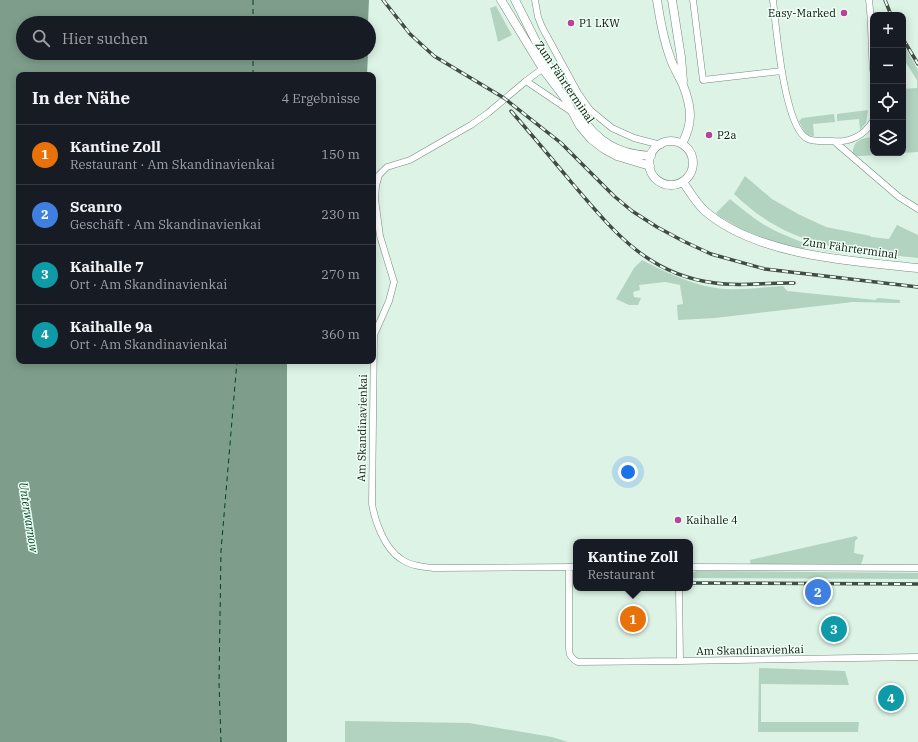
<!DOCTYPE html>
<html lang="de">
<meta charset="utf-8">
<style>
body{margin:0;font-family:"IBM Plex Serif",serif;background:#242831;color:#f1f3f6}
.controls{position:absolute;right:12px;top:12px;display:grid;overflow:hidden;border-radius:8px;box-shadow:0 2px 10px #0003}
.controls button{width:36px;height:36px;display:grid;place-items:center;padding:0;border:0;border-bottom:1px solid #363941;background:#171b24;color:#f1f3f6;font:20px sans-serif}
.you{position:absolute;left:628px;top:472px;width:14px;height:14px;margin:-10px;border:3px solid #fff;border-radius:50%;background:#1a73e8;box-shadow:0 0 0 6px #1a73e833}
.badge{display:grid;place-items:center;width:26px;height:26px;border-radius:50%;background:#2563eb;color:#fff;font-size:13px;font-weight:700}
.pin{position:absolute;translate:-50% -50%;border:2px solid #fff;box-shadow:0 1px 4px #0006}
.popup{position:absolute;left:573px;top:539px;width:120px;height:52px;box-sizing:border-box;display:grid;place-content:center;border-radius:8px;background:#171b24;filter:drop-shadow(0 1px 3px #0005);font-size:13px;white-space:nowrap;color:#9ea1a6}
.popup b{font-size:15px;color:#f1f3f6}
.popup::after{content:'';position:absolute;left:50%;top:100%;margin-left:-8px;border:8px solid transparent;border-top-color:#171b24}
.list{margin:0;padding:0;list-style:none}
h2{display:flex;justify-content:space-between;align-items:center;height:52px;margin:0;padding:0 16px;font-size:17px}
h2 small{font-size:13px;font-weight:400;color:#9ea1a6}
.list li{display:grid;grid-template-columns:26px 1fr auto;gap:12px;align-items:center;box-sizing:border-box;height:60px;padding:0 16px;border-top:1px solid #363941}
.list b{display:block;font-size:15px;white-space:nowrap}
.list p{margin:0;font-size:13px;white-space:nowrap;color:#9ea1a6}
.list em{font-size:13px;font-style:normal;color:#9ea1a6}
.icon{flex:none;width:22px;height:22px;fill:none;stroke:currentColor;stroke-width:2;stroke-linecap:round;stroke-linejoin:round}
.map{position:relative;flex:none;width:918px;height:742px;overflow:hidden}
.search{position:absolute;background:#171b24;box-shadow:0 2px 10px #0003;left:16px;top:16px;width:360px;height:44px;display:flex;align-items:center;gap:10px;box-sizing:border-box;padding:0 14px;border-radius:22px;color:#9ea1a6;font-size:15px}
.panel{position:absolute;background:#171b24;box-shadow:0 2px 10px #0003;left:16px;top:72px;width:360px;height:292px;border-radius:8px}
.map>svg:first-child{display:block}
</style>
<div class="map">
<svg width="918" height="742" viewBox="0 0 918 742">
<rect width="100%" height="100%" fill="#ddf3e6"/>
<path fill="#b1d3bf" d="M 496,6 L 512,35 L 498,42 L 490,8 Z
M 903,47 L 905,47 L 918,70 L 918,152 L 903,153 L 903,89 L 917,88 L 917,80 L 903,58 Z
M 868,110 L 866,123 L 860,130 L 859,119 L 837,121 L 837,114 Z
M 834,114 L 835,122 L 813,124 L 814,136 L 806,135 L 799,121 L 802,118 Z
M 873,137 L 873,153 L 902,153 L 862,156 L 855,156 L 853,153 C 853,140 862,138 873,137 Z
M 745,176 L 772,199 L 798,214 L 826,227 L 871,236 L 871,237 L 889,239 L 897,225 L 918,235 L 918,258 C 844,249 791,249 734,194 Z
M 730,199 C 742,209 754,219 768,227 C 792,240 818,248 845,254 L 805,247 L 804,249 L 771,241 L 741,229 L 719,216 L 716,213 Z
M 642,260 C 667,273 698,288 727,289 C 745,290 764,287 783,286 L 787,291 L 875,300 L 878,298 L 900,300 L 900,303 L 853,302 L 715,318 L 678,320 L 677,305 L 683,304 L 680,285 L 665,282 L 639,285 L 640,290 L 633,292 L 634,297 L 641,298 L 638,305 L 629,305 L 616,299 L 634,268 Z
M 856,536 L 858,538 L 855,541 L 854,553 L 864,555 L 860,568 L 751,567 L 750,560 Z
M 697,571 L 918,573 L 918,579 L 692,578 L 692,573 Z
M 759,668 L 845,671 L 849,685 L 761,684 L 761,722 L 859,722 L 858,732 L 758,732 Z
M 345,721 L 469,723 L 552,737 L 568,742 L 345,742 Z"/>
<path fill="#7e9e8b" d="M 0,0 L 369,0 L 368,23 L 23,23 L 23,53 L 368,53 L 367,75 L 19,75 L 19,361 L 287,361 L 287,742 L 0,742 Z"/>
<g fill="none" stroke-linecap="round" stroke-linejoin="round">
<path stroke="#014127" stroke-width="1" stroke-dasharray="5 4" stroke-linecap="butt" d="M 253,23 L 253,0
M 253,75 L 253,53
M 221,742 L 219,683 L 221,551 L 237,361"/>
<defs>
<path id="minor" d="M 535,0 L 538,17 L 542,27 L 578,93 L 590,110 L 612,128 L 634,138 L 661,145
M 693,0 L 703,80 L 782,71
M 773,0 C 776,26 784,129 808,139 C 814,142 825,141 832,141 C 849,143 864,136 873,121
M 869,0 C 872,23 871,47 873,70
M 546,66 L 526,81 L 488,113 L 471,125 L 410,160 L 387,167 L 379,175 L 376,186 L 375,199 L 380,236 L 394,282 L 389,301 L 374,335 L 372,504 C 375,522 385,549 401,559 C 411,566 423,567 434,568 L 576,567
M 526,81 L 572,112
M 835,142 L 899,197 L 918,209
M 569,567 L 569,641 C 569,652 568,657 578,662 L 680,661
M 690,567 L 918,568
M 679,588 L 680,661 L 918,657"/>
<path id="tertiary" d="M 501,0 L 543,69 L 565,98 L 580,126 L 591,139 L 604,149 L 617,156 L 650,166
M 515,0 L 548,65 L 560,83
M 657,0 C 660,20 663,38 670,57 C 673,67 679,76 683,85 C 692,108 693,123 682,144
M 672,0 L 681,57 L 683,81
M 578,113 C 598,142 616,154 651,156
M649 163a22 22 0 1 1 44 0a22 22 0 1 1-44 0Z
M 683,182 C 690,192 696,203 705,211 C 757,256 852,261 918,268"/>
</defs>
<use href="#minor" stroke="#768a7e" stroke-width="7"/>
<use href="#tertiary" stroke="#768a7e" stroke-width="9"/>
<use href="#minor" stroke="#fff" stroke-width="6"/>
<use href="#tertiary" stroke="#fff" stroke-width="8"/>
<defs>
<path id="rail" d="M 383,0 L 410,34 L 434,56 L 504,98 L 561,143 L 614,196 L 632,211 L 657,227 L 683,241 L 711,254 L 765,269 L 918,287
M 885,0 L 891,15
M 903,39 L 918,64
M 511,111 C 532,135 552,159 572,183 C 613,231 648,275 715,283 C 741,287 768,282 794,283
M 690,583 L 918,584"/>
</defs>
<use href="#rail" stroke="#414c45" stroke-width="3.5"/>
<use href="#rail" stroke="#eefff4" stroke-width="2" stroke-dasharray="6" stroke-linecap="butt"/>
</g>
<g fill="#b8439b" stroke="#eefff4" stroke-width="1.5">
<circle cx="844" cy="13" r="4"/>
<circle cx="571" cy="23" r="4"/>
<circle cx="709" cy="135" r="4"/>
<circle cx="678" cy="520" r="4"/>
</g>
<g text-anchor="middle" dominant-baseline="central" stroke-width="3" stroke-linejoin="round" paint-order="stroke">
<g font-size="11" fill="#09100c" stroke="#eefff4" text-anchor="start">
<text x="836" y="13" text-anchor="end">Easy-Marked</text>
<text x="579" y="23">P1 LKW</text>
<text x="717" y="135">P2a</text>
<text x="686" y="520">Kaihalle 4</text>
</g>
<g font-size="11" fill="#09100c" stroke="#eefff4">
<text transform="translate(565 82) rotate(56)">Zum Fährterminal</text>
<text transform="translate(850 248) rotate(8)">Zum Fährterminal</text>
<text transform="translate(362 428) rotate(-89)">Am Skandinavienkai</text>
<text transform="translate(750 650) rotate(-1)">Am Skandinavienkai</text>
</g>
<g font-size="12" font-style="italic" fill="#014127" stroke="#eefff4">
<text transform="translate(29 517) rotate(81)">Unterwarnow</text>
</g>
</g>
</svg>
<div class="controls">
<button>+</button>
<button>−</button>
<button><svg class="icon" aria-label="locate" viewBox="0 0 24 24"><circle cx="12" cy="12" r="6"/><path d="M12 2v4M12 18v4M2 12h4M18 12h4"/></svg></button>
<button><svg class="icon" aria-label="layers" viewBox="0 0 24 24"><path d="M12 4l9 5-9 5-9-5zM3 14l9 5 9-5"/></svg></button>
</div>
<div class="you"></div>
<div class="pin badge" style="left:633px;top:619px;background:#e8710a">1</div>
<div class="popup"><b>Kantine Zoll</b>Restaurant</div>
<div class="pin badge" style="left:818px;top:592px;background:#3f7fe0">2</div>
<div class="pin badge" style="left:834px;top:629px;background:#0f9aa8">3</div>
<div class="pin badge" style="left:891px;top:698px;background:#0f9aa8">4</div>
<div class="search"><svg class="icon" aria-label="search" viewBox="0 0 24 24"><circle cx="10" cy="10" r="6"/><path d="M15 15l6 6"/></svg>Hier suchen</div>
<section class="panel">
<h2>In der Nähe<small>4 Ergebnisse</small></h2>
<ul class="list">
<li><span class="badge" style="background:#e8710a">1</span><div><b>Kantine Zoll</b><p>Restaurant · Am Skandinavienkai</p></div><em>150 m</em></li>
<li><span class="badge" style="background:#3f7fe0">2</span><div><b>Scanro</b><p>Geschäft · Am Skandinavienkai</p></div><em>230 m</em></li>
<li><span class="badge" style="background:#0f9aa8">3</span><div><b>Kaihalle 7</b><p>Ort · Am Skandinavienkai</p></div><em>270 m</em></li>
<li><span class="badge" style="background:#0f9aa8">4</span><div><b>Kaihalle 9a</b><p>Ort · Am Skandinavienkai</p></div><em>360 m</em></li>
</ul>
</section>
</div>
